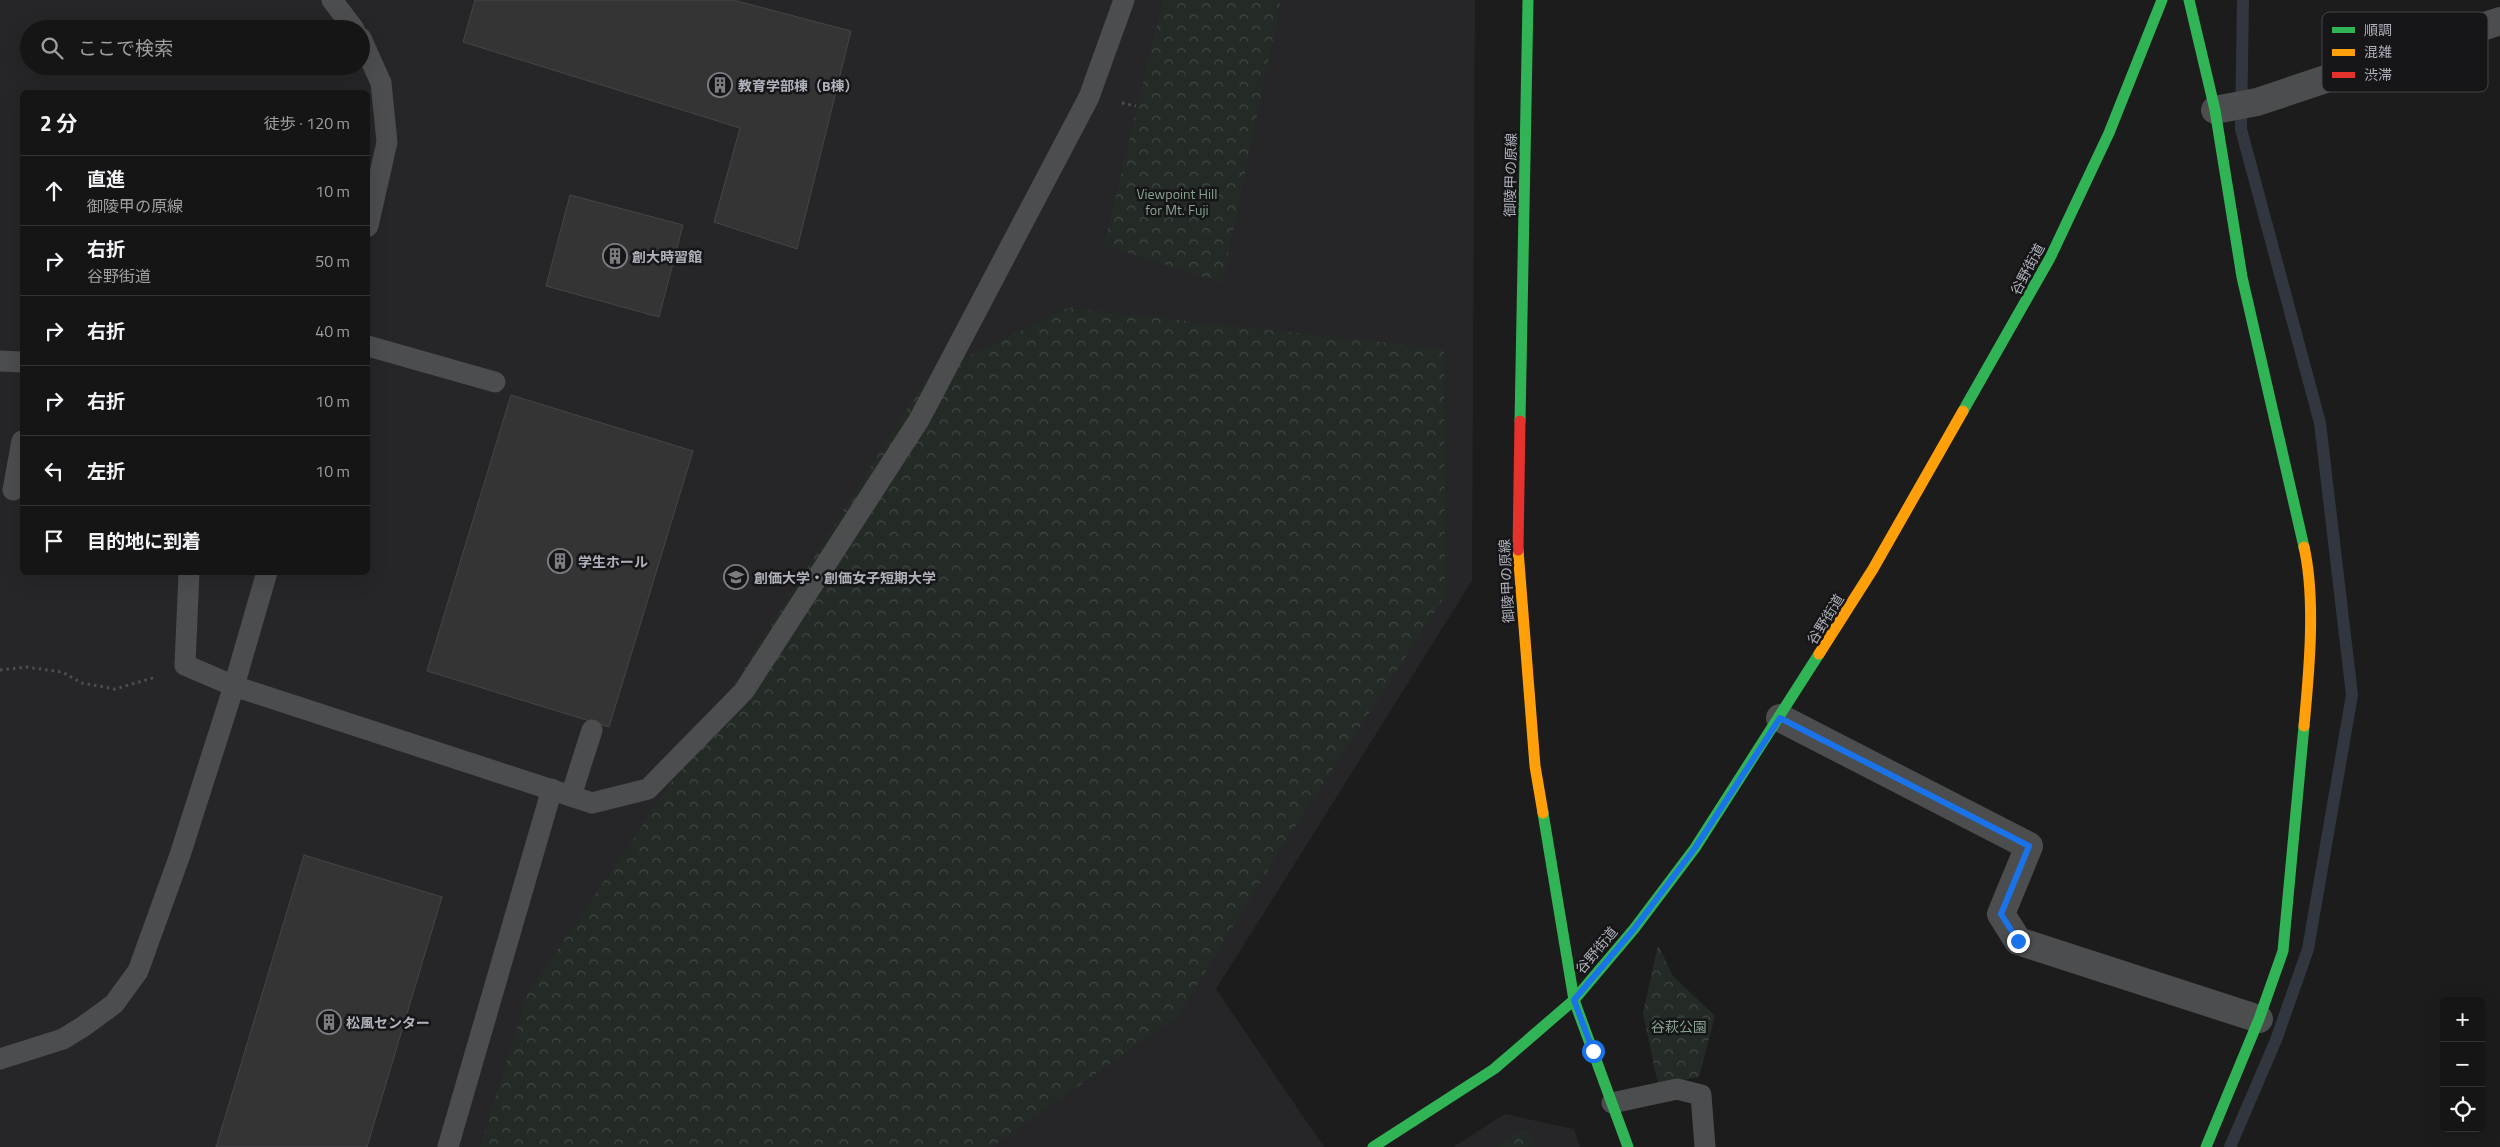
<!DOCTYPE html>
<html lang="ja">
<meta charset="utf-8">
<style>
body{margin:0;font-family:"Titillium Web","Noto Sans JP",sans-serif;background:#1e1e1e;color:#f1f3f6}
.controls{position:absolute;right:15px;bottom:15px;display:grid;overflow:hidden;border-radius:8px;box-shadow:0 5px 20px #0002}
.controls button{width:45px;height:45px;display:grid;place-items:center;padding:0;border:0;border-bottom:1px solid #343434;background:#151515;color:#f1f3f6;font:25px sans-serif}
.stop{position:absolute;width:15px;height:15px;margin:-11px;border:4px solid #1a73e8;border-radius:50%;background:#fff}
.stop.end{background:#1a73e8;border-color:#fff;box-shadow:0 1px 5px #0008}
.list{margin:0;padding:0;list-style:none}
h2{display:flex;justify-content:space-between;align-items:center;height:65px;margin:0;padding:0 20px;font-size:21px}
h2 small{font-size:16px;font-weight:400;color:#9d9fa0}
.list li{display:grid;grid-template-columns:32px 1fr auto;gap:15px;align-items:center;box-sizing:border-box;height:70px;padding:0 20px;border-top:1px solid #343434}
.list b{display:block;font-size:19px;white-space:nowrap}
.list p{margin:0;font-size:16px;white-space:nowrap;color:#9d9fa0}
.list em{font-size:16px;font-style:normal;color:#9d9fa0}
.icon{flex:none;width:28px;height:28px;fill:none;stroke:currentColor;stroke-width:2;stroke-linecap:round;stroke-linejoin:round}
.map{position:relative;flex:none;width:2500px;height:1147px;overflow:hidden}
.search{position:absolute;background:#151515;box-shadow:0 5px 20px #0002;left:20px;top:20px;width:350px;height:55px;display:flex;align-items:center;gap:12px;box-sizing:border-box;padding:0 18px;border-radius:28px;color:#9d9fa0;font-size:19px}
.panel{position:absolute;background:#151515;box-shadow:0 5px 20px #0002;left:20px;top:90px;width:350px;height:485px;border-radius:8px}
.map>svg:first-child{display:block}
</style>
<div class="map">
<svg width="2500" height="1147" viewBox="0 0 2500 1147">
<defs>
<pattern id="forest-crowns" width="20" height="18" patternUnits="userSpaceOnUse" patternTransform="scale(1.25)"><rect width="20" height="18" fill="#242b26"/><path d="M2 6a3 3 0 1 1 6 0M12 15a3 3 0 1 1 6 0" fill="none" stroke="#414744"/></pattern>
</defs>
<rect width="100%" height="100%" fill="#1c1c1c"/>
<path fill="#262628" fill-rule="evenodd" d="M 0,0 L 1475,0 L 1472,581 L 1216,989 L 1324,1147 L 0,1147 ZM 29,29 L 361,29 L 361,66 L 29,66 ZM 22,92 L 368,92 L 368,572 L 22,572 Z
M 1505,1114 L 1574,1129 L 1580,1147 L 1453,1147 Z"/>
<path fill="url(#forest-crowns)" d="M 1163,0 L 1281,0 L 1222,283 L 1104,245 Z
M 1068,308 L 1444,349 L 1445,596 L 1283,845 L 1179,1015 L 992,1147 L 480,1147 L 528,993 L 680,770 L 928,376 Z
M 1658,945 L 1673,976 L 1715,1016 L 1699,1077 L 1658,1085 L 1643,1013 Z
M 1525,1128 L 1536,1147 L 1497,1147 Z"/>
<g fill="none" stroke-linecap="round" stroke-linejoin="round">
<path stroke="#32363f" stroke-width="12" d="M 2230,1147 L 2276,1040 L 2308,949 L 2352,695 L 2320,423 L 2241,129 L 2243,0"/>
</g>
<path fill="#343435" stroke="#454548" d="M 475,0 L 733,0 L 851,31 L 797,249 L 714,222 L 740,128 L 463,42 Z
M 570,195 L 683,225 L 659,317 L 546,286 Z
M 511,395 L 693,451 L 609,727 L 427,671 Z
M 304,855 L 442,897 L 367,1147 L 216,1147 Z"/>
<g fill="none" stroke-linecap="round" stroke-linejoin="round">
<path stroke="#4d4e50" stroke-width="3" stroke-dasharray="2.5 4" stroke-linecap="butt" d="M 1122,103 L 1136,106
M 0,670 L 26,667 L 62,672 L 82,683 L 115,689 L 156,677"/>
<path stroke="#4c4d4e" stroke-width="21" d="M 332,0 L 354,29
M 361,38 L 381,83 L 387,142 L 368,226
M 368,346 L 495,382
M 0,361 L 22,362
M 13,490 L 22,441
M 189,572 L 185,665 L 234,686 L 592,803 L 648,789 L 744,691 L 919,420 L 1089,97 L 1124,0
M 571,796 L 592,730
M 0,1059 L 63,1039 L 84,1026 L 114,1004 L 138,971 L 180,855 L 234,686 L 267,572
M 1612,1103 L 1677,1089 L 1701,1095 L 1705,1147
M 448,1147 L 552,789"/>
<path stroke="#4c4d4e" stroke-width="28" d="M 2215,110 L 2257,102 L 2500,21
M 1780,718 L 2029,846 L 2001,914 L 2018,941 L 2259,1019"/>
<path stroke="#30b455" stroke-width="11" d="M 2189,0 L 2215,110 L 2242,277 L 2304,547
M 1963,411 L 2050,258 L 2109,133 L 2162,0
M 1520,421 L 1528,0
M 1543,813 L 1574,1000 L 1628,1147
M 1373,1147 L 1494,1069 L 1574,1000 L 1634,929 L 1695,848 L 1819,654
M 2206,1147 L 2259,1019 L 2283,951 L 2304,726"/>
<path stroke="#ff9f0a" stroke-width="11" d="M 1518,550 L 1535,766 L 1543,813
M 1819,654 L 1873,569 L 1963,411
M 2304,726 C 2309,673 2316,599 2304,547"/>
<path stroke="#e5322d" stroke-width="11" d="M 1518,550 L 1520,421"/>
</g>
<g fill="none" stroke-linecap="round" stroke-linejoin="round">
<path stroke="#1a73e8" stroke-width="6" d="M 1593,1051 L 1574,1000 L 1634,929 L 1695,848 L 1780,718 L 2029,846 L 2001,914 L 2018,941"/>
</g>
<defs>
<symbol id="building-ring" viewBox="-11 -11 22 22"><circle r="9.5" fill="#161618" stroke="#7c7d83" stroke-width="1.5"/><path d="M-4-6H4V6H1V3H-1V6H-4ZM-2.5-4.3h1.7v1.8h-1.7ZM.8-4.3h1.7v1.8H.8ZM-2.5-1h1.7V.8h-1.7ZM.8-1h1.7V.8H.8Z" fill="#7c7d83"/></symbol>
<symbol id="university-ring" viewBox="-11 -11 22 22"><circle r="9.5" fill="#161618" stroke="#7c7d83" stroke-width="1.5"/><path d="M0-5L7-2L0 1L-7-2ZM-4 1L0 2.5L4 1V4Q0 6-4 4Z" fill="#7c7d83"/></symbol>
</defs>
<g fill-rule="evenodd">
<use href="#building-ring" x="706" y="71" width="28" height="28"/>
<use href="#building-ring" x="601" y="242" width="28" height="28"/>
<use href="#building-ring" x="546" y="547" width="28" height="28"/>
<use href="#university-ring" x="722" y="563" width="28" height="28"/>
<use href="#building-ring" x="315" y="1008" width="28" height="28"/>
</g>
<g text-anchor="middle" dominant-baseline="central" stroke-width="5" stroke-linejoin="round" paint-order="stroke">
<g font-size="14" font-weight="bold" fill="#afb1bb" stroke="#161618" text-anchor="start">
<text x="738" y="85">教育学部棟（B棟）</text>
<text x="632" y="256">創大時習館</text>
<text x="578" y="561">学生ホール</text>
<text x="754" y="577">創価大学・創価女子短期大学</text>
<text x="346" y="1022">松風センター</text>
</g>
<g font-size="14" fill="#afb1bb" stroke="#161618">
<text transform="translate(1510 175) rotate(-89)">御陵甲の原線</text>
<text transform="translate(2027 269) rotate(-62)">谷野街道</text>
<text transform="translate(1506 581) rotate(-93)">御陵甲の原線</text>
<text transform="translate(1825 619) rotate(-58)">谷野街道</text>
<text transform="translate(1596 950) rotate(-50)">谷野街道</text>
</g>
<g font-size="14" fill="#88a38f" stroke="#161618">
<text x="1177" y="193">Viewpoint Hill<tspan x="1177" dy="16">for Mt. Fuji</tspan></text>
<text x="1679" y="1026">谷萩公園</text>
</g>
</g>
<rect x="2322" y="12" width="166" height="80" rx="8" fill="#161618" stroke="#444449" stroke-width="1"/>
<rect x="2332" y="27" width="23" height="6" fill="#30b455"/>
<rect x="2332" y="49" width="23" height="7" fill="#ff9f0a"/>
<rect x="2332" y="72" width="23" height="6" fill="#e5322d"/>
<g font-size="14" fill="#afb1bb">
<text x="2364" y="35">順調</text>
<text x="2364" y="57">混雑</text>
<text x="2364" y="80">渋滞</text>
</g>
</svg>
<div class="controls">
<button>+</button>
<button>−</button>
<button><svg class="icon" aria-label="locate" viewBox="0 0 24 24"><circle cx="12" cy="12" r="6"/><path d="M12 2v4M12 18v4M2 12h4M18 12h4"/></svg></button>
</div>
<div class="stop" style="left:1593px;top:1051px"></div>
<div class="stop end" style="left:2018px;top:941px"></div>
<div class="search"><svg class="icon" aria-label="search" viewBox="0 0 24 24"><circle cx="10" cy="10" r="6"/><path d="M15 15l6 6"/></svg>ここで検索</div>
<section class="panel">
<h2>2 分<small>徒歩 · 120 m</small></h2>
<ul class="list">
<li><svg class="icon" aria-label="ahead" viewBox="0 0 24 24"><path d="M12 20V5M6 11l6-6 6 6"/></svg><div><b>直進</b><p>御陵甲の原線</p></div><em>10 m</em></li>
<li><svg class="icon" aria-label="right" viewBox="0 0 24 24"><path d="M7 20v-9h11M14 6l5 5-5 5"/></svg><div><b>右折</b><p>谷野街道</p></div><em>50 m</em></li>
<li><svg class="icon" aria-label="right" viewBox="0 0 24 24"><path d="M7 20v-9h11M14 6l5 5-5 5"/></svg><div><b>右折</b></div><em>40 m</em></li>
<li><svg class="icon" aria-label="right" viewBox="0 0 24 24"><path d="M7 20v-9h11M14 6l5 5-5 5"/></svg><div><b>右折</b></div><em>10 m</em></li>
<li><svg class="icon" aria-label="left" viewBox="0 0 24 24"><path d="M17 20v-9H6M10 6l-5 5 5 5"/></svg><div><b>左折</b></div><em>10 m</em></li>
<li><svg class="icon" aria-label="arrive" viewBox="0 0 24 24"><path d="M6 21V4h12l-3 4 3 4H6"/></svg><div><b>目的地に到着</b></div></li>
</ul>
</section>
</div>
